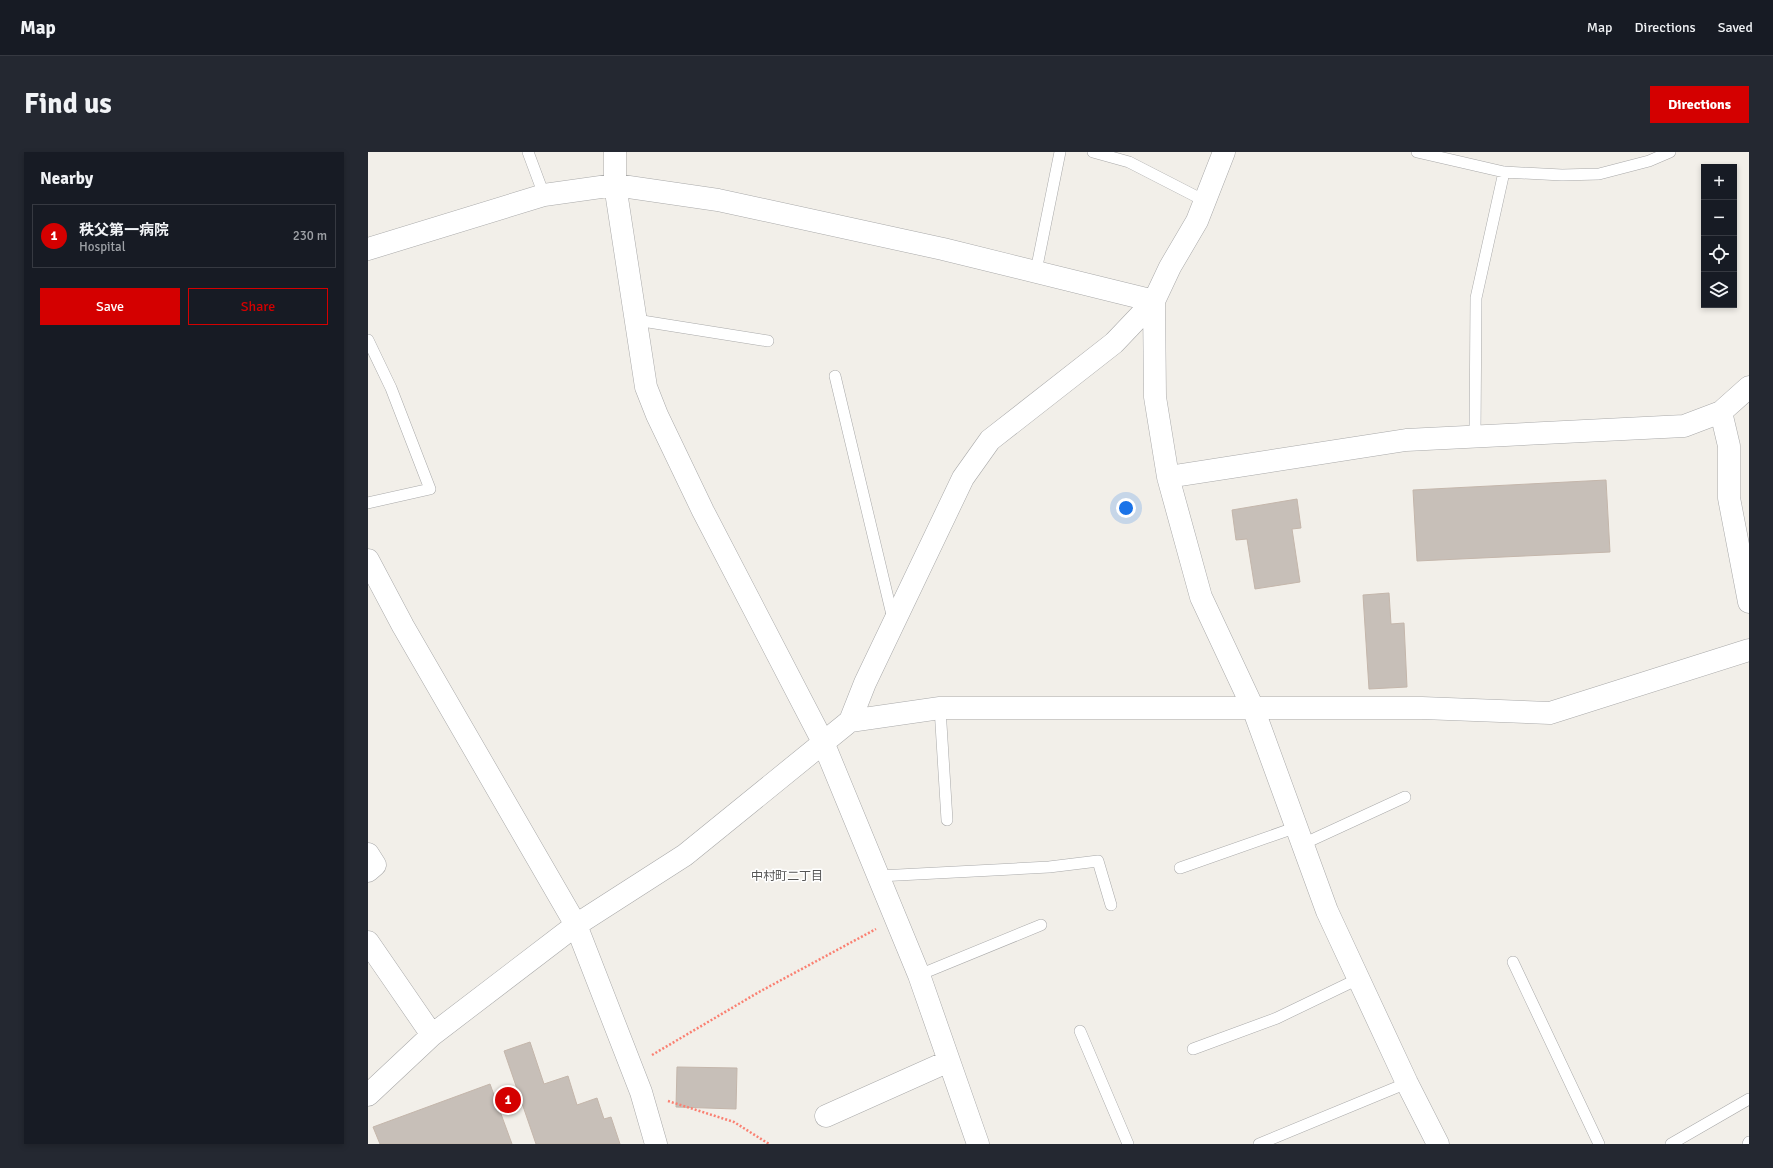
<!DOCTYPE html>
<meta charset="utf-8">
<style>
body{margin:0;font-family:Signika,"Noto Sans JP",sans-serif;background:#242831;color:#f1f3f6}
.controls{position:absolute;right:12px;top:12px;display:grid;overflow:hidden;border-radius:0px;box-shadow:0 2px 6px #0003}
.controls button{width:36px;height:36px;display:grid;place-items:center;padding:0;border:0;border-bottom:1px solid #363941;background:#171b24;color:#f1f3f6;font:20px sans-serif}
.you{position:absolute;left:758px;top:356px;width:14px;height:14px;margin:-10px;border:3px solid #fff;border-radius:50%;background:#1a73e8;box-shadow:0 0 0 6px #1a73e833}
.badge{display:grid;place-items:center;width:26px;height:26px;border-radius:50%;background:#d40000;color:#fff;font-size:13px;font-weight:700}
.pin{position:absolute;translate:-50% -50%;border:2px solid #fff;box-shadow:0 1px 4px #0006}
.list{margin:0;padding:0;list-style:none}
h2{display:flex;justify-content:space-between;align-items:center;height:52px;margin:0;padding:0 16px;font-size:17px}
h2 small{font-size:13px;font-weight:400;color:#9ea1a6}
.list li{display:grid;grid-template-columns:26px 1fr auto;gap:12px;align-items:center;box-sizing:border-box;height:64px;margin:0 8px 8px;padding:0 8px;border:1px solid #363941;border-radius:0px}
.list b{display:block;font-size:15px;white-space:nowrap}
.list p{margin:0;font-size:13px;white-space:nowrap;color:#9ea1a6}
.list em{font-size:13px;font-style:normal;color:#9ea1a6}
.actions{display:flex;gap:8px;padding:12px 16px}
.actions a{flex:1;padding:9px 0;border:1px solid #d40000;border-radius:0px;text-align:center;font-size:14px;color:#d40000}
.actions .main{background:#d40000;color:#fff}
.icon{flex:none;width:22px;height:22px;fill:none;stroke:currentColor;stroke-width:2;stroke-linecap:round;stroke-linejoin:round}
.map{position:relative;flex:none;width:1381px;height:992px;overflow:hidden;border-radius:0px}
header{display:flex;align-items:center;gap:24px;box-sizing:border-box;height:56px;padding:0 20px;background:#171b24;border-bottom:1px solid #363941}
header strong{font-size:19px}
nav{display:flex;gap:22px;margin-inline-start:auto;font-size:14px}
.intro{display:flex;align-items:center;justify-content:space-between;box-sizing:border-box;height:96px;padding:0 24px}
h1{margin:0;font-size:28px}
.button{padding:10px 18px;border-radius:0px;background:#d40000;color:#fff;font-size:14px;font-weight:700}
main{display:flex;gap:24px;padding:0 24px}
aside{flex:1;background:#171b24;border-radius:0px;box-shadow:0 2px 6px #0003}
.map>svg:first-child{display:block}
</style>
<header>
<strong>Map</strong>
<nav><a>Map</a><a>Directions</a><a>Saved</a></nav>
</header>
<div class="intro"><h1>Find us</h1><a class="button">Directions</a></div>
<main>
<aside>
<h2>Nearby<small></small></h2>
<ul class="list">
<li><span class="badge">1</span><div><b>秩父第一病院</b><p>Hospital</p></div><em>230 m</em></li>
</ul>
<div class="actions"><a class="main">Save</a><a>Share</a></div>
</aside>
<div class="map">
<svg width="1381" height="992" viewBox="0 0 1381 992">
<rect width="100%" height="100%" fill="#f2efe9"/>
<path fill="#c7bfb8" stroke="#c4b6ab" d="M 1238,328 L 1242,400 L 1049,409 L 1045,338 Z
M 929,347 L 933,376 L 924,377 L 932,430 L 887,437 L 879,387 L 868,388 L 864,358 Z
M 1021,441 L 1023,472 L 1036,471 L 1039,535 L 1001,537 L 995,443 Z
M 162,890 L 176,932 L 200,924 L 209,953 L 229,946 L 236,967 L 243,965 L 252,992 L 168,992 L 136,899 Z
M 309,915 L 369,916 L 368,957 L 308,955 Z
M 122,932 L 144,992 L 12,992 L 5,975 Z"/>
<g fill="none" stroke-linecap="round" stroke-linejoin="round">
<defs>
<path id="service" d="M 160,0 L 176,43
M 725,0 L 761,10 L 837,49
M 1049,0 L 1136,20 L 1194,23 L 1231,22 L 1281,9 L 1302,0
M 668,119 L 692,0
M 268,168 L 400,189
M 0,188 L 23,236 L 62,337 L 0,351
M 467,224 L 525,467
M 1107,284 L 1108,146 L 1136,20
M 572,556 L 579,668
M 935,692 L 1037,645
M 812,716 L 929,675
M 511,724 L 681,715 L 730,709 L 743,753
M 1145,810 L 1231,992
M 551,823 L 673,773
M 712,879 L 760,992
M 825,897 L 909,866 L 990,827
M 891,992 L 1039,931
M 1303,992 L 1381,947
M 1380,992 L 1381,990"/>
<path id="minor" d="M 247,0 L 247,33 L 278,235 L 289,263 L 335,359 L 455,590 L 551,823 L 610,992
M 0,97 L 176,43 L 247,33 L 350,48 L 575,97 L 786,149
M 786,149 L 787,245 L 800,325 L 833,445 L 885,556 L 959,759 L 1039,931 L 1070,992
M 1353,260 L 1361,294 L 1361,346 L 1381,450
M 800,325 L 1038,288 L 1316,274 L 1353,260 L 1381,235
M 0,408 L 35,474 L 208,773 L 273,940 L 288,992
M 482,569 L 572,556 L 1054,556 L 1182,561 L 1381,498
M 0,702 L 7,713 L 0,719
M 0,790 L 64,883
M 0,943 L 64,883 L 208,773 L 317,703 L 482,569 L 497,531 L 595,326 L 622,288 L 746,191 L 786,149 L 802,115 L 829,69 L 856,0
M 458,964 L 581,909"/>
</defs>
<use href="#service" stroke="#a9a9a9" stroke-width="12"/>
<use href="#minor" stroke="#a9a9a9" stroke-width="23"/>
<path stroke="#fa8072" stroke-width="2.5" stroke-dasharray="2 2" stroke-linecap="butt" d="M 284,903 L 391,840 L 508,777
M 300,949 L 366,970 L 401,992"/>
<use href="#service" stroke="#fff" stroke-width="11"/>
<use href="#minor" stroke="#fff" stroke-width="22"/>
</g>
<g text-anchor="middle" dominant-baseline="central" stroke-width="3" stroke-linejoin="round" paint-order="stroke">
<g font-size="12" fill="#555" stroke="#fff">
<text x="419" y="724">中村町二丁目</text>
</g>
</g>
</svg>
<div class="controls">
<button>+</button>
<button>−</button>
<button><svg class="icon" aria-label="locate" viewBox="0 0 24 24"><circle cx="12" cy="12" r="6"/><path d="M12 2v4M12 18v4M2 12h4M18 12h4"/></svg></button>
<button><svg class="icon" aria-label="layers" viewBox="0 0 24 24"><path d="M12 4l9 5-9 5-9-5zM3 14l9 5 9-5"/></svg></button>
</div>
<div class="you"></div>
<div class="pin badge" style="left:140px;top:948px">1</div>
</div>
</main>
